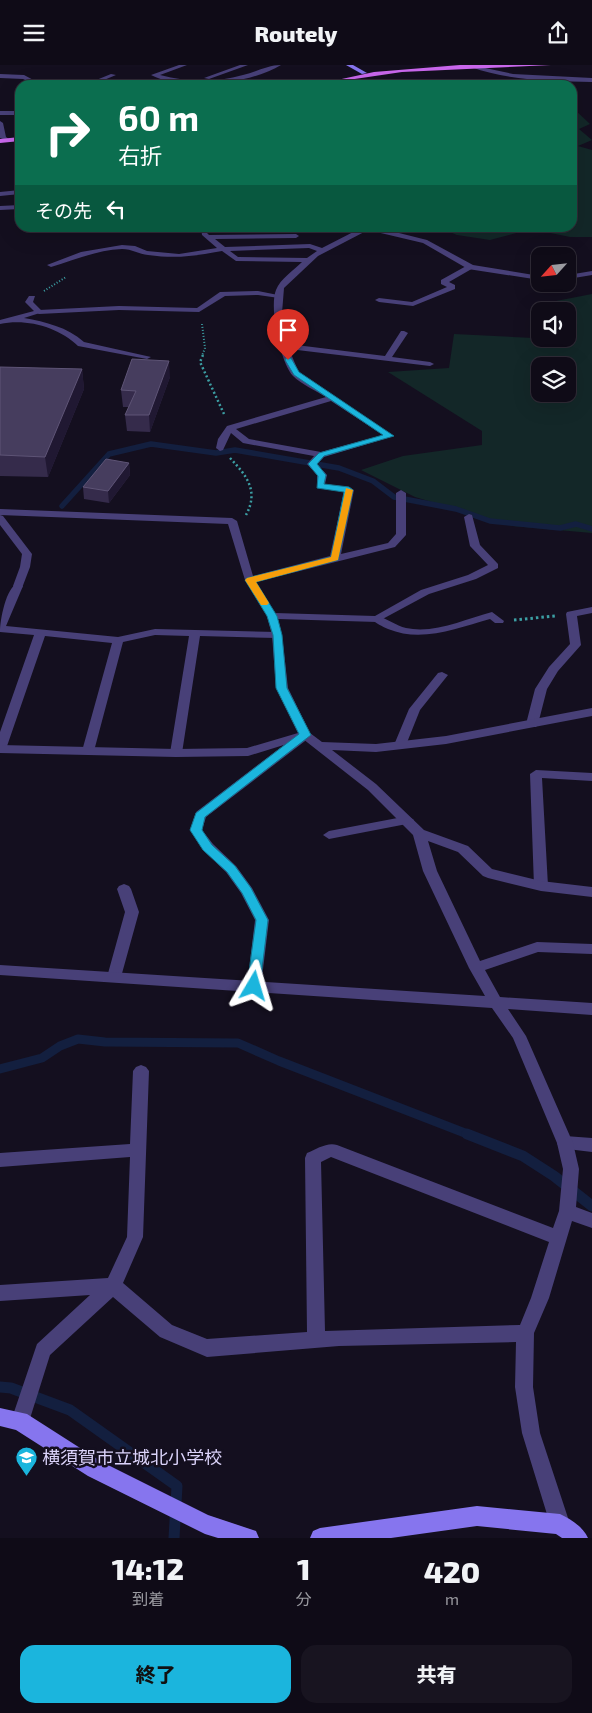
<!DOCTYPE html>
<html lang="ja">
<meta charset="utf-8">
<style>
:root{--surface:#0f0b17;--page:#181420;--text:#f1f3f6;--muted:#9b9ba1;--line:#2f2b36;--accent:#1bb5dd}
body{margin:0;font-family:"Exo 2","Noto Sans JP",sans-serif;background:var(--page);color:var(--text);height:100vh;display:flex;flex-direction:column;font-size:19px;white-space:nowrap}
*{box-sizing:border-box;margin:0}
p{font-size:16px;color:var(--muted)}
.icon{flex:none;width:28px;height:28px;fill:none;stroke:currentColor;stroke-width:2;stroke-linecap:round;stroke-linejoin:round}
.map{position:relative;height:1473px;overflow:hidden}
.details{display:flex;flex-direction:column;background:var(--surface);flex:1}
.details>*{flex:none}
.top-card{position:absolute;left:15px;top:15px;width:562px;height:152px;border-radius:15px;box-shadow:0 5px 20px #0002,0 0 0 1px var(--line);background:#0b6e4f;color:#fff;overflow:hidden}
.needle{width:32px;rotate:243deg}
.tools{position:absolute;left:531px;top:182px;display:grid;gap:10px}
.tools a{display:grid;place-items:center;width:45px;height:45px;border-radius:10px;background:var(--surface);box-shadow:0 5px 20px #0002,0 0 0 1px var(--line);font-size:25px}
.pin{position:absolute;display:grid;place-items:center;width:42px;height:42px;color:#fff;margin:-51px -21px;border-radius:50% 50% 50% 0;rotate:-45deg;box-shadow:0 0 5px #0007}
.pin .icon{rotate:45deg}
.me{position:absolute;width:55px;margin:-28px;rotate:7deg;stroke-linejoin:round;filter:drop-shadow(0 0 4px #0008)}
.turn{display:flex;align-items:center;gap:18px;height:105px;padding:0 20px;font-size:22px}
.turn .icon{width:65px;height:65px;stroke-width:2.5}
.turn b{display:block;font-size:35px;line-height:42px}
.then{display:flex;align-items:center;height:48px;padding:0 20px;background:#0003;gap:10px;font-size:19px}
.eta{display:flex;justify-content:space-evenly;align-items:center;height:85px;text-align:center}
.eta b{font-size:30px;font-weight:800;line-height:35px}
.primary-button{display:flex;gap:10px;margin-top:auto;padding:10px 20px}
.primary-button a{flex:1;height:58px;border-radius:15px;background:var(--accent);color:#111;font-size:20px;font-weight:800;line-height:58px;text-align:center}
.primary-button a+a{background:var(--page);color:var(--text)}
header{display:flex;justify-content:space-between;align-items:center;height:65px;padding:0 20px;background:var(--surface);font-size:22px;font-weight:800}
.map>svg:first-child{display:block}
.green{fill:#132728;fill-rule:evenodd}
.lines{fill:none;stroke-linecap:round;stroke-linejoin:round}
.stream-far2{stroke:#131f3f;stroke-width:5.5}
.stream-far1{stroke:#131f3f;stroke-width:9}
.stream{stroke:#131f3f;stroke-width:11}
.path-far2{stroke:#3c9fa4;stroke-width:2;stroke-dasharray:1 2;stroke-linecap:butt}
.path-far1{stroke:#3c9fa4;stroke-width:2.5;stroke-dasharray:2 2.5;stroke-linecap:butt}
.path{stroke:#3c9fa4;stroke-width:3;stroke-dasharray:2.5 3;stroke-linecap:butt}
.lane{fill:#484078;fill-rule:evenodd}
.street{fill:#484078;fill-rule:evenodd}
.secondary{fill:#8675ee;fill-rule:evenodd}
.primary{fill:#c967ec;fill-rule:evenodd}
.wall{fill:#352b4b}
.shaded-wall{fill:#201832}
.building{fill:#463d5e;stroke:#5e5476}
.route{fill:#1bb5dd;stroke:#127690}
.slow{fill:#f59e0b}
.labels{text-anchor:middle;dominant-baseline:central;stroke-width:5;stroke-linejoin:round;paint-order:stroke}
.near-poi-label{font-size:18px;fill:#dbd3fa;stroke:#140f1f;text-anchor:start}
</style>
<header><svg class="icon" aria-label="menu" viewBox="0 0 24 24"><path d="M4 6h16M4 12h16M4 18h16"/></svg>Routely<svg class="icon" aria-label="share" viewBox="0 0 24 24"><path d="M12 15V3M7 8l5-5 5 5M5 13v7h14v-7"/></svg></header>
<div class="map">
<svg width="592" height="1473" viewBox="0 0 592 1473">
<rect width="100%" height="100%" fill="#140f1f"/>
<path class="green" d="M573 43 590 59 579 64 592 75 578 81 592 85V172H570L531 164 490 175 457 170 440 163 572 162Z
M592 229V468L512 461 415 432 361 405 403 391 482 380V366L388 307 449 303 454 269 572 275 568 263V246H561L556 236ZM540 301H568V329H540Z"/>
<g class="lines">
<path class="stream-far2" d="M62 441 109 389 151 379 216 388 235 385 339 403 373 416 394 432 456 444 490 456 560 463 576 459 592 464"/>
<path class="stream-far1" d="M0 1004 42 993 60 981 78 974 105 977 238 978 279 996 470 1070"/>
<path class="stream" d="M467 1069 523 1091 554 1111 592 1141
M0 1322 11 1323 70 1345 177 1421 174 1473"/>
<path class="path-far2" d="M44 226 66 212
M202 259 205 283 202 291"/>
<path class="path-far1" d="M203 290 200 297 224 349
M230 393C247 411 259 426 246 450"/>
<path class="path" d="M514 555 555 551"/>
<path class="lane" d="M111 9 116 10 92 20H84Z
M0 46H20V50H0Z
M20 125V129L0 131V127Z
M468 200 475 202 449 217 455 220V224L413 241 379 237 375 235 379 233 412 237 447 222 441 219V215Z
M258 226 283 231 279 233 258 230 225 231 199 247 119 245 39 249 35 247 39 245 119 241 197 243 220 227Z
M18 518 23 521 6 561 118 572 155 564 277 567 282 570 277 573 200 571 182 688 176 692 170 688 189 571 155 570 123 577 94 686 88 690 82 686 112 578 45 571 6 684 0 688V667L34 570 0 567C0 555 6 522 18 518Z
M592 542V548L577 551 581 580 558 606 547 624 538 659 536 662H528L526 659 535 624 549 602 570 579 566 549 567 547Z
M492 547 504 556 503 558H495L490 554C457 563 422 578 388 564 382 561 376 559 372 554L377 551C387 553 396 561 406 563 435 569 465 554 492 547Z
M442 607 448 610 420 645 406 680 404 683H396L394 680 409 644 438 608Z
M305 666 309 667 311 670 309 673 206 752 202 765 213 779 236 801 252 823 269 855 261 921 259 925 254 926 249 925 247 921 255 855 241 828 226 807 203 785 190 765 196 747 301 667Z
M536 705 592 708V716L542 713 548 821 546 824H536L534 821 530 709Z
M408 751 414 755 412 758 329 774 323 770 329 766Z
M124 819 129 821 131 824 139 847 121 912 119 916 114 917 109 916 107 912 125 847 117 824 119 821Z
M565 1071 592 1073V1087L559 1083 557 1078 559 1073Z"/>
<path class="street" d="M179 0H187L160 10C188 17 215 18 243 10 256 7 268 0 281 0 250 19 184 27 151 10Z
M240 0H248L209 14 204 13Z
M471 0 513 9 592 13V17C552 16 509 16 471 2Z
M0 9 24 10 41 19 36 20 23 14 0 13Z
M0 56 3 58 6 72 9 74V76L0 73Z
M20 140V144L0 145V141Z
M201 162H207V168L209 170 296 169 299 171 296 173 215 174 225 182 310 179 322 183 363 162H375L427 175 473 200 540 211V215L468 204 423 178 368 165 318 191 284 223 282 248 288 279 385 291 401 266H404L408 268 392 292 430 297 434 299 430 301 289 284 299 308 394 371 324 392 317 399 327 410 325 419 349 422 354 425 341 489 388 478 396 469V428L401 425 406 428V470L395 482 256 517 275 548 375 551 421 525 468 510 488 500 470 481 464 452 469 449 472 450 480 480 498 499V503L476 514 429 529 377 557 278 554 282 570 288 623 310 668 322 677 376 679 446 671 592 643V651L446 679 376 687 332 685 376 719 424 765 468 781 492 804 541 816 592 822V832L541 826 488 813 483 811 458 787 428 776 437 806 480 896 537 877 592 879V889L538 887 485 905 500 932 592 938V950L508 944 526 971 573 1078 579 1104 576 1142 592 1148V1163L572 1156 549 1233 534 1268 533 1322 540 1368 570 1459 567 1466 560 1469 553 1466 550 1459 522 1368 515 1322 516 1277 339 1281 207 1292 160 1272 113 1232 50 1290 27 1363 20 1365 13 1363 11 1356 37 1279 90 1230 0 1236V1220L108 1213 127 1172 130 1092 0 1102V1088L130 1079 133 1006 136 1002 141 1000 146 1002 149 1006 143 1172 123 1218 172 1260 207 1274 307 1267 305 1093 307 1088C317 1084 327 1077 337 1080L553 1163 559 1146 563 1104 557 1078 513 973 492 943 0 910V900L485 931 469 903 423 806 413 770 368 725 303 674 248 691 176 692 0 688V680L176 684 247 683 298 668 276 623 272 570 267 551 245 515 228 459 0 450V444L232 453 237 456 253 511 330 491 344 427 317 423V410L307 399 314 391 243 378 231 368 223 385 220 386 216 383 218 374 227 361 326 332C316 326 301 319 293 311 280 297 269 242 276 225 280 214 294 205 302 197L236 196 222 186C194 191 177 194 148 190 139 189 132 184 122 184 97 185 75 195 51 202L47 200 81 187 122 180 135 181 147 186 179 189 217 183 202 170ZM309 183 317 186 307 193 238 192 230 186ZM331 336 383 370 321 387 249 374 236 364ZM331 1092 549 1177 531 1233 520 1260 325 1266 321 1097Z
M592 206V210L568 214V210Z
M29 231H35L33 237 43 247 24 253C46 257 67 262 84 277L151 292 147 294 78 281C59 262 26 253 0 259V255L34 246 25 237Z
M0 450 3 451 32 489 30 502 22 523H14L13 521 20 502 22 489 0 460Z"/>
<path class="secondary" d="M346 0H353L367 8 362 9Z
M0 1343 27 1349 102 1397 208 1450 256 1466 259 1473H218L205 1469 88 1411 16 1365 0 1361Z
M477 1441 560 1449C571 1454 583 1462 588 1473H562L556 1469 477 1461 391 1473H310L313 1466 320 1463Z"/>
<path class="primary" d="M460 0H551L402 7 314 20 374 7Z
M20 72V76L0 78V74Z"/>
</g>
<path class="wall" d="M0 302 82 304 84 324 48 412 0 411Z
M170 312 150 367 127 366 125 350 129 342H123L121 325Z
M129 398 130 410 109 438 84 434 83 422Z"/>
<path class="shaded-wall" d="M169 296 170 312 150 367 149 350Z
M82 304 84 324 48 412 45 392Z
M129 398 130 410 109 438 108 426Z"/>
<path class="building" d="M132 294 169 296 149 350H125L136 326 121 325Z
M0 302 82 304 45 392 0 390Z
M106 394 129 398 108 426 83 422Z"/>
<path class="route" d="M286 293H291L299 307 394 371 324 391 317 399 326 410 324 419 349 422 353 425 338 495 256 517 277 551 282 570 287 623 311 670 205 752 202 765 212 780 235 801 251 823 268 855 260 921 258 925H249L247 921 256 855 242 828 227 807 203 785 190 765 196 748 299 669 276 623 273 570 267 551 245 515 247 513 331 492 344 427 317 423 318 411 308 399 319 388 383 370 294 310 285 295Z"/>
<path class="slow" d="M346 423 353 425 338 495 256 517 269 538 267 540H261L245 515 247 513 331 492Z"/>
<defs>
<symbol id="school-pin" viewBox="-11 -11 22 30"><path d="M0 17L-7.5 6A9.5 9.5 0 1 1 7.5 6Z" fill="#1bb5dd" stroke="#140f1f"/><path d="M0-5L7-2L0 1L-7-2ZM-4 1L0 2.5L4 1V4Q0 6-4 4Z" fill="#fff"/></symbol>
</defs>
<g fill-rule="evenodd">
<use href="#school-pin" x="14" y="1380" width="25" height="34"/>
</g>
<g class="labels">
<g class="near-poi-label">
<text x="42" y="1392">横須賀市立城北小学校</text>
</g>
</g>
</svg>
<div class="tools">
<a><svg class="needle" viewBox="-14 -14 28 28"><path d="M0-13l5 13h-10z" fill="#e53935"/><path d="M0 13l5-13h-10z" fill="#9b9ba1"/></svg></a>
<a><svg class="icon" aria-label="sound" viewBox="0 0 24 24"><path d="M4 9h4l5-4v14l-5-4H4zM17 9q2 3 0 6"/></svg></a>
<a><svg class="icon" aria-label="layers" viewBox="0 0 24 24"><path d="M12 4l9 5-9 5-9-5zM3 14l9 5 9-5"/></svg></a>
</div>
<div class="pin" style="left:288px;top:295px;background:#d93025"><svg class="icon" aria-label="arrive" viewBox="0 0 24 24"><path d="M6 21V4h12l-3 4 3 4H6"/></svg></div>
<svg class="me" style="left:254px;top:921px" viewBox="-20 -20 40 40"><path d="M0-17L14 15 0 8-14 15z" fill="#1bb5dd" stroke="#fff" stroke-width="4"/></svg>
<div class="top-card">
<div class="turn"><svg class="icon" aria-label="right" viewBox="0 0 24 24"><path d="M7 20v-9h11M14 6l5 5-5 5"/></svg><div><b>60 m</b>右折</div></div>
<div class="then">その先<svg class="icon" aria-label="left" viewBox="0 0 24 24"><path d="M17 20v-9H6M10 6l-5 5 5 5"/></svg></div>
</div>
</div>
<section class="details">
<div class="eta">
<div><b>14:12</b><p>到着</p></div>
<div><b>1</b><p>分</p></div>
<div><b>420</b><p>m</p></div>
</div>
<div class="primary-button"><a>終了</a><a>共有</a></div>
</section>
